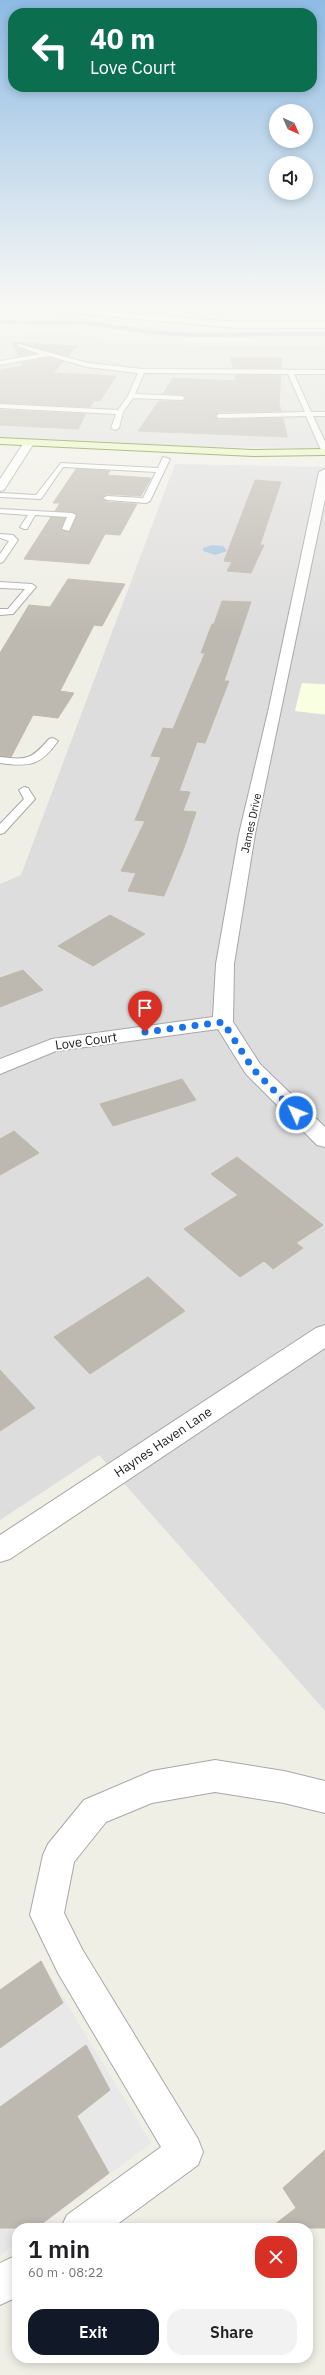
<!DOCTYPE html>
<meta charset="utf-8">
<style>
:root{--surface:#fff;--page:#f2f2f2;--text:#202124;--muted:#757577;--accent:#111827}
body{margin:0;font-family:"IBM Plex Sans",sans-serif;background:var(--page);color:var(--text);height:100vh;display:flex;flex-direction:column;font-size:15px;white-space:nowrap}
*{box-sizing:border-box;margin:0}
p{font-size:13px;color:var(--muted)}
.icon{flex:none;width:22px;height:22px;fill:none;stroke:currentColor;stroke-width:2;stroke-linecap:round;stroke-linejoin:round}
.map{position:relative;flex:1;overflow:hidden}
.details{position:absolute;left:12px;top:2223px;width:301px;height:140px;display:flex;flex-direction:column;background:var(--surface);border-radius:16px;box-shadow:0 2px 10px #0003}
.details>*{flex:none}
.top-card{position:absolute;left:8px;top:8px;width:309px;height:84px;border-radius:16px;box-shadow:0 2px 10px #0003;background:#0b6e4f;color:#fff;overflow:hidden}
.needle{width:26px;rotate:135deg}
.tools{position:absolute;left:269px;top:104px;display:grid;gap:8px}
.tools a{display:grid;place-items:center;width:44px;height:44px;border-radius:50%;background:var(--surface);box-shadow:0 2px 10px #0003;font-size:20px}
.pin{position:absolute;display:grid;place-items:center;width:34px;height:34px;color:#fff;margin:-41px -17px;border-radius:50% 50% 50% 0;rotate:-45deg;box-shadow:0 0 4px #0007}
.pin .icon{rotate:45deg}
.me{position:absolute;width:44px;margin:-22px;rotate:314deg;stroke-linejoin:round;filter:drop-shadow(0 0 3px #0008)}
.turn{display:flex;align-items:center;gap:14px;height:84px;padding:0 16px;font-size:18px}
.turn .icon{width:52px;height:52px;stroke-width:2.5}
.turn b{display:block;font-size:28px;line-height:34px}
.round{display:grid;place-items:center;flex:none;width:42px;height:42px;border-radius:16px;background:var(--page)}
.headline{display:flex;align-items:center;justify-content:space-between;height:68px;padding:0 16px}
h1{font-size:24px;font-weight:600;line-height:30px}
.button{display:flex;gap:8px;margin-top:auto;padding:8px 16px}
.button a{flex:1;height:46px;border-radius:16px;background:var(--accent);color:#fff;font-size:16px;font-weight:600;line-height:46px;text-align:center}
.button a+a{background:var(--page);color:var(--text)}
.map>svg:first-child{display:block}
.residential{fill:#dedddd}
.education{fill:#f9ffe1}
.parking{fill:#e8e8e8}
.water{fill:#a7c6de}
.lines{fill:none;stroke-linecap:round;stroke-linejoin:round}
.stream{stroke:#a7c6de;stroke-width:4}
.building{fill:#bdb8b0;stroke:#c2b9a9}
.service-casing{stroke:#a7a7a7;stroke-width:2}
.minor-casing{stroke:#a7a7a7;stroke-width:2}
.tertiary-casing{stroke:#a7a7a7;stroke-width:2}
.secondary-casing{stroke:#547905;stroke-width:2}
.service{fill:#fff;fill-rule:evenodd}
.minor{fill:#fff;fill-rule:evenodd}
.tertiary{fill:#fff;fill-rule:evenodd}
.secondary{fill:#e9f9bc;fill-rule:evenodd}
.route{stroke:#1a73e8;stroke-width:7;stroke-dasharray:0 12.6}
.labels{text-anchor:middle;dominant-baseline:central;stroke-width:4;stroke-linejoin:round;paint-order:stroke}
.far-street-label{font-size:11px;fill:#202020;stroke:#fff}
.street-label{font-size:13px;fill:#202020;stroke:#fff}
</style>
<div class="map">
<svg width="325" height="2375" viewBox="0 0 325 2375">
<rect width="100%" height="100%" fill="#f0efe6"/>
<path class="residential" d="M74 333 107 340 209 346H325V448L174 447 0 438V335Z
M175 464 325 467V684L302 683 295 711 325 715V1711L99 1455 0 1520V884L21 875Z"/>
<path class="education" d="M302 683 325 685V714L295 711Z"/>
<path class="parking" d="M41 1961 151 2143 38 2228H17V2243L0 2256V1990Z"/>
<path class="water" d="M212 545 223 546 227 551 215 555 203 551V548Z"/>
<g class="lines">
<path class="stream" d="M0 322 89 323 157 333 196 335 325 334"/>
</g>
<path class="building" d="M12 342 18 343 17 347 34 353 19 356Z
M19 343 77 346 68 356Z
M49 358 63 362 53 373 116 376 100 401H94L90 407 0 403V370L23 366 22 363Z
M231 358H282L281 368H233Z
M235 375H281L279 403 281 411 219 412 215 417 219 420 283 418 287 437 138 431 159 401 182 402 186 398 182 394H163L173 378 236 381Z
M0 410 86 414 78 429 0 425Z
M76 469 110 471 107 475 151 478 141 496 107 494 102 497 107 502 137 504 120 535 105 534 89 564 24 559 51 517 65 518 61 530 70 532 77 514 72 512 55 511 60 503H53Z
M255 480 281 482 260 545H264L251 573 227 571 232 562 224 561Z
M68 579 125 584 102 626 94 625 60 691 74 693 58 718 33 715 11 757 0 756V653L29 605 50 607Z
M222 601 251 602 224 681H229L205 743 197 742 179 791 190 792 183 811 196 812 184 848 164 896 128 891 136 873 121 871 145 821 135 820 161 757 151 756 163 728 173 729 205 653H201L212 624H214Z
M110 915 145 934 93 966 58 946Z
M23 970 43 990 0 1007V978Z
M182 1079 196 1100 113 1126 100 1104Z
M14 1131 39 1153 0 1175V1139Z
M237 1157 323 1225 296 1243 303 1248 273 1269 264 1261 240 1277 184 1229 238 1195 211 1174Z
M148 1277 185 1311 90 1374 54 1337Z
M0 1370 35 1408 0 1431Z
M41 1961 63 2003 0 2048V1990Z
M86 2045 110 2090 77 2116 109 2173 36 2228H0V2107Z
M325 2150V2228H270L296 2208 283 2188Z"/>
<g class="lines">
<defs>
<path id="service" d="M18 344 88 363 142 369 325 370V374H294L311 412H325V416H313L325 442V452L321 450 306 416 219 418 216 416 219 414 305 412 288 374 144 373 135 394 182 396 185 398 182 400 133 398 123 412 119 428 115 430 111 428 116 414 0 408V404L118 410 128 396 138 373 87 367 49 356 0 365V361L40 354 18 346Z
M163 457 170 459 150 501 146 503 107 500 103 498 107 496 143 498 156 472 63 467 41 499 0 497V493L36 495 61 463 158 468Z
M0 509 72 513 76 515 69 531 62 529 67 517 35 515 27 529H24L20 527 28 515 0 513Z
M0 534 13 535 18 540 3 562 0 563V554L9 541 0 538Z
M0 582 32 584 36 587 13 614 0 615V609H8L25 589 0 588Z
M53 738 58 741C40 766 30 767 0 763V757C27 760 31 760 49 739Z
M24 787 28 788 35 799 4 833 0 834V824L24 799 19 790Z"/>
<path id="minor" d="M0 302 236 322H325V328H236L0 306Z
M307 302H325V308L308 304Z
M325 469V499L255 834 234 964 233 1022 260 1064 325 1127V1147L317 1145 246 1074 218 1029 56 1051 0 1074V1059L52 1039 213 1017 216 964 239 834 268 712 319 472Z
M325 1325V1348L10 1559 0 1562V1535L316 1328Z
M215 1760 284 1771 325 1781V1813L284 1803 215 1792 152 1803 106 1822 74 1862 64 1913 82 1949 198 2139 203 2152 198 2165 112 2228H61L67 2215 161 2147 58 1973 30 1915 43 1855 48 1844 84 1800 152 1771Z
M17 2255V2297L0 2305V2263Z"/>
<path id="tertiary" d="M29 440 34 443 4 490 0 491V479L25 441Z"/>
<path id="secondary" d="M0 438 253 450 325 449V455L253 456 0 444Z"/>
</defs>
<use href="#service" class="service-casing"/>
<use href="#minor" class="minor-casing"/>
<use href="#tertiary" class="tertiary-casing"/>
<use href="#secondary" class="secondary-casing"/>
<use href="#service" class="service"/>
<use href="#minor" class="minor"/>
<use href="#tertiary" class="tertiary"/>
<use href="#secondary" class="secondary"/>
</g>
<linearGradient id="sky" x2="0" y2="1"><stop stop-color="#8ebbe4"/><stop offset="0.48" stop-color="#f8f8f4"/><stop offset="1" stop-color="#f8f8f4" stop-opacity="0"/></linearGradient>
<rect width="325" height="634" fill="url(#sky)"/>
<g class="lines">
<path class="route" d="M145 1032 223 1022 253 1069 296 1113"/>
</g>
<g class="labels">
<g class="far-street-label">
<text transform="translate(251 823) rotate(-78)">James Drive</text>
</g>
<g class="street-label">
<text transform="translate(86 1041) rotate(-8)">Love Court</text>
<text transform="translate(163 1442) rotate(-34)">Haynes Haven Lane</text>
</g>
</g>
</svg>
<div class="tools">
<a><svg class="needle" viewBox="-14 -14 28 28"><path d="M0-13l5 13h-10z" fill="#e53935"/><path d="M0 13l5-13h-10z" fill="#757577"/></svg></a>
<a><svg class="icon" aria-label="sound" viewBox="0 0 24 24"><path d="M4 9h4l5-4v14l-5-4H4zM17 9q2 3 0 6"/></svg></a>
</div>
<div class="pin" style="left:145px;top:1032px;background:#d93025"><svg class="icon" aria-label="arrive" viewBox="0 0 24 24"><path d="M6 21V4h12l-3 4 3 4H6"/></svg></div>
<svg class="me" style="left:296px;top:1113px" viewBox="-20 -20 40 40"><circle r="17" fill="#1a73e8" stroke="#fff" stroke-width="3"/><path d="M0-11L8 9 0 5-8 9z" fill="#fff"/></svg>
<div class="top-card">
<div class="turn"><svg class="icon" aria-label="left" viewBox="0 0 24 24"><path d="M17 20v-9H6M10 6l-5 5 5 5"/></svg><div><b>40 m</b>Love Court</div></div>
</div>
<section class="details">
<div class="headline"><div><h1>1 min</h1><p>60 m · 08:22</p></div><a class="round" style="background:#d93025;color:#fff"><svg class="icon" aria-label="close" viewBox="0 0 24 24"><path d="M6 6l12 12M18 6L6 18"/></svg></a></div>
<div class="button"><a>Exit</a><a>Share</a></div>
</section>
</div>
